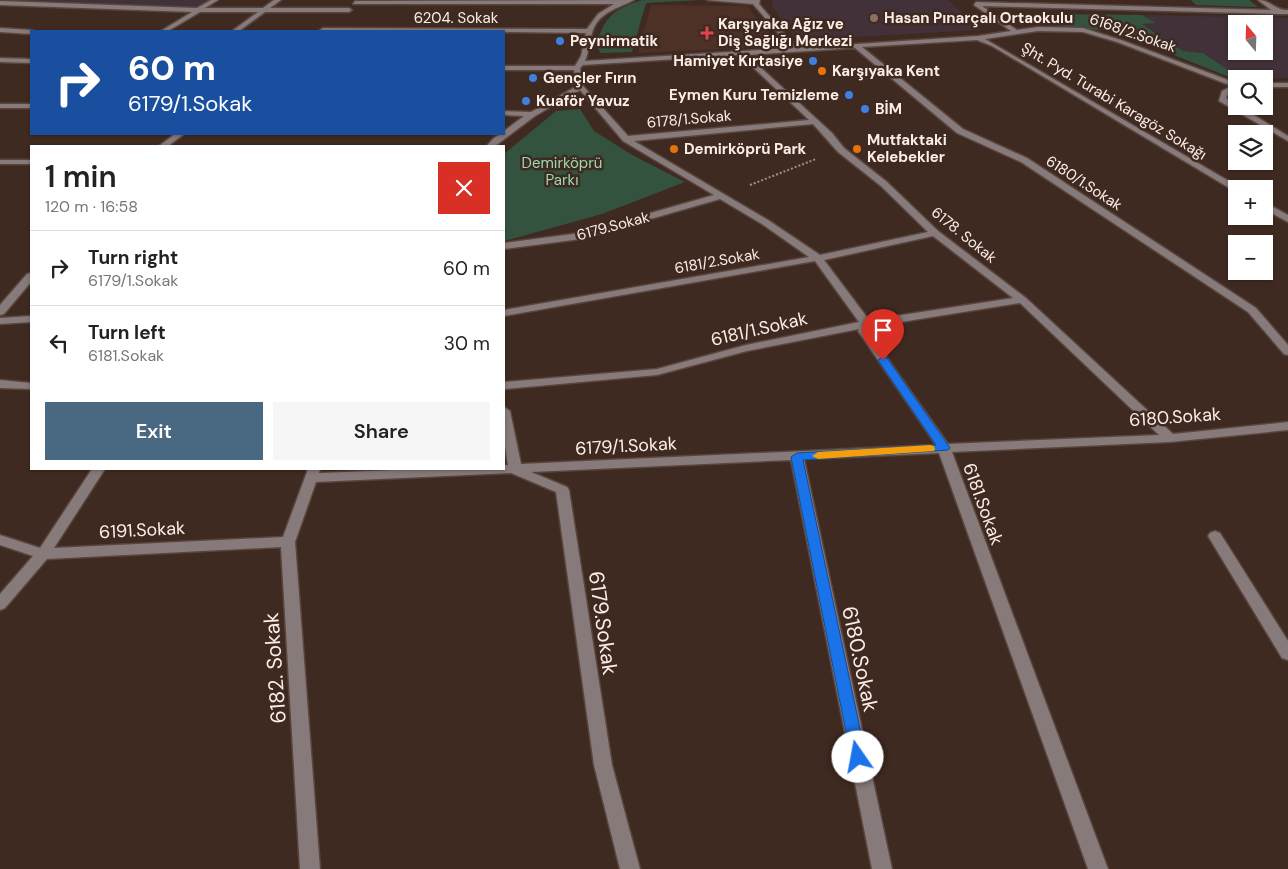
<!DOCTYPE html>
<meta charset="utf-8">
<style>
:root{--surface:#fff;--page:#f6f6f6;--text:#222;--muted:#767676;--line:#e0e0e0;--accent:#496982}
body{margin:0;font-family:"DM Sans",sans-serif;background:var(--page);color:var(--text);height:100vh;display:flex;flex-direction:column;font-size:19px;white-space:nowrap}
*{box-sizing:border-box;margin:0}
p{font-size:16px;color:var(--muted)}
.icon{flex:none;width:28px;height:28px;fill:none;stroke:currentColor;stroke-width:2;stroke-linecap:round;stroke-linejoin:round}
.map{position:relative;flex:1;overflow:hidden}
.side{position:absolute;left:30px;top:145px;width:475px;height:325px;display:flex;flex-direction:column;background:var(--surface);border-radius:0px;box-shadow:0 1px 4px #0004}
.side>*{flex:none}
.top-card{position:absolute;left:30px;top:30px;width:475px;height:105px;border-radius:0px;box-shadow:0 1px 4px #0004;background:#1a4fa0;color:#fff;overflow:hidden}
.needle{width:32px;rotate:341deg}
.fabs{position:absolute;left:1228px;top:15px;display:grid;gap:10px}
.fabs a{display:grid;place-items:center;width:45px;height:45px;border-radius:0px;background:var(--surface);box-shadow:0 1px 4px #0004;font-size:25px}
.pin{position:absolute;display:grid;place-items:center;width:42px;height:42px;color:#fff;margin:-51px -21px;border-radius:50% 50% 50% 0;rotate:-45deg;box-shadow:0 0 5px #0007}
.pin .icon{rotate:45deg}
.me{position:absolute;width:55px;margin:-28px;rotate:348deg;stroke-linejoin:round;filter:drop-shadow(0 0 4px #0008)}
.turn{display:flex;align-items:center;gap:18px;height:105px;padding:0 15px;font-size:22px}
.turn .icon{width:65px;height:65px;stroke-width:2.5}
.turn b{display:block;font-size:35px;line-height:42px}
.round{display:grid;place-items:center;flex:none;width:52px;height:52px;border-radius:0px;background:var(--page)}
.head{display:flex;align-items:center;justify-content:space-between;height:85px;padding:0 15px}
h1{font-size:30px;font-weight:600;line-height:38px}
.button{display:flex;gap:10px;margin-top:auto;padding:10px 15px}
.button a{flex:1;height:58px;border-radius:0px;background:var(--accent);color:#fff;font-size:20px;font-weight:600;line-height:58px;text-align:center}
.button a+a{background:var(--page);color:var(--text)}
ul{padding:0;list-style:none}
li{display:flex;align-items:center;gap:15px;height:75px;padding:0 15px;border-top:1px solid var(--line)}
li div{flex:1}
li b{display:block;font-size:19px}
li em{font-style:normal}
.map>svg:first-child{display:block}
.built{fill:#4d3126}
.education{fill:#43313a;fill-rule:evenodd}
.green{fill:#33533f}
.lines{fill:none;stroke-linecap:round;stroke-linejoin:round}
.minor-casing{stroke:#59453d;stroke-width:3}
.path{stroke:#a08e87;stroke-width:2;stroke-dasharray:2 2;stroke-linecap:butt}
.minor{fill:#877a7a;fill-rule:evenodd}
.route{fill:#1a73e8;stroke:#114b97}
.slow{fill:#f59e0b}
.education-dot{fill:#8d6e63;stroke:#3f2a21;stroke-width:2}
.health-dot{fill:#e0444e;stroke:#3f2a21;stroke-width:2}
.shop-dot{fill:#3f7fe0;stroke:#3f2a21;stroke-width:2}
.food-dot{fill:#e8710a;stroke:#3f2a21;stroke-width:2}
.labels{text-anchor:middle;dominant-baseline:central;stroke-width:5;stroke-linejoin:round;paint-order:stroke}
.far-street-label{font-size:15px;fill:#fcede7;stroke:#3f2a21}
.far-poi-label{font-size:15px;font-weight:bold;fill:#fcede7;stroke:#3f2a21;text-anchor:start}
.far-park-label{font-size:15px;fill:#99dcb1;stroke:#3f2a21}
.street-label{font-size:18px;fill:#fcede7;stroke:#3f2a21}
.near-street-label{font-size:21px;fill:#fcede7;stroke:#3f2a21}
</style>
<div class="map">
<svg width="1288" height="869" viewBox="0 0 1288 869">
<rect width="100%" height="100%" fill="#3f2a21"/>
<path class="built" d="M651 5 747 6 777 43 768 47 638 53Z"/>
<path class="education" d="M0 0H212L197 9 0 2Z
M773 0H948L981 30 796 40 772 6Z
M1142 15 1288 18V78H1240L1203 53 1183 51 1141 23H1155ZM1236 24H1264V51H1236Z"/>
<path class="green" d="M642 0H701L646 3 632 52 601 53 596 46C604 17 614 9 642 0Z
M1191 0H1249L1258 7 1196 5Z
M1040 14 1142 15 1156 23 1142 24 1183 51 1203 53 1240 78H1232L1110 30 1063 29Z
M580 109 594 131 632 155 685 182 602 214 504 241V154L556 111Z"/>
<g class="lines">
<defs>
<path id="minor" d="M211 0H218L205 8H263L274 0H281L270 8H349L352 10 349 12H265L239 31H232L258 12H200L168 31H161L192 12 0 5V1L197 8Z
M634 0C617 9 598 12 592 33 589 43 589 52 585 61L791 48 753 4 707 0H760L759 4 797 48 978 36 1011 31 974 5 976 2 1271 10 1258 0C1271 0 1274 10 1288 10V14H1278L982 6 1017 30 1038 27 1083 28 1121 40 1236 83V89L1228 94 1226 98 1288 136V141L1219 101 1222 91 1232 86 1117 42 1083 32 1038 31 985 39 1239 187 1240 189H1236V192L992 46 977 40 862 47 963 129 1027 158 1256 308 1288 345V355L1284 354 1248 312 1021 162 957 133 855 48 747 55 832 133 844 148 887 182 938 231 1026 298 1173 434 1288 422V430L1170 442 952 452 1108 869H1088L939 453 804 459 892 869H872L791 460 531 472 567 487 569 490 612 765 640 869H620L594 765 556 492 511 473 316 482 295 542 320 869H300L281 547 47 559 5 608 0 610V594L33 556 0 545V535L40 548 92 469H105L54 548 283 537 308 469H320L319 473 420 469H504V465H508L504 441V407L510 411 521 464 936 445 858 331 859 329 747 351 657 375 504 389V382L657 369 746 345 859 322 815 261 504 316V310L809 257 762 224 720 199 581 239 504 249V243L580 233 714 195 623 141 580 90 535 116 495 146H487C491 141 496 134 504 134V131L524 116 504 115V111L531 112 577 86 574 70H504V66H575L581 56 586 33 320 30 323 28 587 29 598 14 614 4H353L355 1ZM740 55 809 120 628 136 584 87 580 68 583 65ZM813 124 838 152 881 186 928 232 820 255 768 220 634 141ZM933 236 1013 298 869 320 824 260ZM1020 303 1159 435 948 444 868 331 870 327Z
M0 28 31 30 34 31H31V34L0 32Z
M0 58 31 59V63L0 62Z
M1264 83H1288V87H1264Z
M0 104H31V108H0Z
M175 134H184L168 146H159Z
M0 160H31V164H0Z
M1264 202 1288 215V222L1264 209Z
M31 273V282L4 314 0 315V305L27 274Z
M31 316V322L0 324V318Z
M0 380 31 383V389L0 388Z
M1215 531 1220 533 1288 641V660L1282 658 1208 536 1210 533Z"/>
</defs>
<use href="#minor" class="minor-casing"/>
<path class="path" d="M750 185 816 159"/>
<use href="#minor" class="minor"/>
</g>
<path class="route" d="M883 357 887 358 948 445 950 448 948 450 803 460 866 757 864 761 858 763 853 761 851 757 791 457 797 453 936 445 878 360Z"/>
<path class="slow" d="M930 445 934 446 935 449 934 451 818 459 812 456 818 452Z"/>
<circle class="education-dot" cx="874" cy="18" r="5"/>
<path class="health-dot" d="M704.5 25.5h5v5h5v5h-5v5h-5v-5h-5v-5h5z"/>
<g class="shop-dot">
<circle cx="560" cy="41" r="5"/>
<circle cx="813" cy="61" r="5"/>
<circle cx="533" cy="78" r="5"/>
<circle cx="849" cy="95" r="5"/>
<circle cx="526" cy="101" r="5"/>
<circle cx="865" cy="109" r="5"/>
</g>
<g class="food-dot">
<circle cx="822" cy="71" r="5"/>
<circle cx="674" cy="149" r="5"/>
<circle cx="857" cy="149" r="5"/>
</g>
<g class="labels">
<g class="far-street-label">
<text x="456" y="18">6204. Sokak</text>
<text transform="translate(1133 33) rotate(19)">6168/2.Sokak</text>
<text transform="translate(1114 101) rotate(31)">Şht. Pyd. Turabi Karagöz Sokağı</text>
<text transform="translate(689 119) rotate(-5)">6178/1.Sokak</text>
<text transform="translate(1084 183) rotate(33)">6180/1.Sokak</text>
<text transform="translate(613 226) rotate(-15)">6179.Sokak</text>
<text transform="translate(964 235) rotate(39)">6178. Sokak</text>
<text transform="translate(717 261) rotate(-10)">6181/2.Sokak</text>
</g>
<g class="far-poi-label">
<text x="884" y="18">Hasan Pınarçalı Ortaokulu</text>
<text x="718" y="24">Karşıyaka Ağız ve<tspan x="718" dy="17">Diş Sağlığı Merkezi</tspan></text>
<text x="570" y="41">Peynirmatik</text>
<text x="803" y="61" text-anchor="end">Hamiyet Kırtasiye</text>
<text x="832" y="71">Karşıyaka Kent</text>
<text x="543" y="78">Gençler Fırın</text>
<text x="839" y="95" text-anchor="end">Eymen Kuru Temizleme</text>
<text x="536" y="101">Kuaför Yavuz</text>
<text x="875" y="109">BİM</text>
<text x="867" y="140">Mutfaktaki<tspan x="867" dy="17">Kelebekler</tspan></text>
<text x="684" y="149">Demirköprü Park</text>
</g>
<g class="far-park-label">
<text x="562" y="163">Demirköprü<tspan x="562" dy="17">Parkı</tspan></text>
</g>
<g class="street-label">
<text transform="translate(759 329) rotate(-13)">6181/1.Sokak</text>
<text transform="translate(1175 417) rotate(-4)">6180.Sokak</text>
<text transform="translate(626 446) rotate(-3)">6179/1.Sokak</text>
<text transform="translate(983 504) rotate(70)">6181.Sokak</text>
<text transform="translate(142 530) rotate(-3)">6191.Sokak</text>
</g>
<g class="near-street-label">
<text transform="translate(603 623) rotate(82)">6179.Sokak</text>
<text transform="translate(860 659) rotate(78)">6180.Sokak</text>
<text transform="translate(275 668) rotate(-94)">6182. Sokak</text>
</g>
</g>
</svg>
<div class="fabs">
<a><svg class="needle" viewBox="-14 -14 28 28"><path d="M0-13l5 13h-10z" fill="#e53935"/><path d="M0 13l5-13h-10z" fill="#767676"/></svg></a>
<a><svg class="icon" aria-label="search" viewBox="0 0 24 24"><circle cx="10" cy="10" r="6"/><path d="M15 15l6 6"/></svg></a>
<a><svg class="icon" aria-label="layers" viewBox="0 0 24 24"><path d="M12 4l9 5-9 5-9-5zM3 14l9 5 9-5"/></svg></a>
<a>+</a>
<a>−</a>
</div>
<div class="pin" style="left:883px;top:360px;background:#d93025"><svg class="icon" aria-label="arrive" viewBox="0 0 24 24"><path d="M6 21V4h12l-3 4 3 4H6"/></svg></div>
<svg class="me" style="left:858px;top:757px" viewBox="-20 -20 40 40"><circle r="19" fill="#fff"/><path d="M0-13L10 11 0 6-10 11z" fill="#1a73e8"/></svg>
<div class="top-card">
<div class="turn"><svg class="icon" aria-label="right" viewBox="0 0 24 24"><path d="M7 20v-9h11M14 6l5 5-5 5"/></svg><div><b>60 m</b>6179/1.Sokak</div></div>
</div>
<section class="side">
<div class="head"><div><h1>1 min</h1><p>120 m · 16:58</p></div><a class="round" style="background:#d93025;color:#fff"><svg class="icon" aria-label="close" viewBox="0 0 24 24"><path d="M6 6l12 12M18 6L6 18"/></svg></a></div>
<ul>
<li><svg class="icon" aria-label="right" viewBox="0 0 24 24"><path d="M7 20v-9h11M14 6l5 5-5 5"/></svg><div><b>Turn right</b><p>6179/1.Sokak</p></div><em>60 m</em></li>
<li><svg class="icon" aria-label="left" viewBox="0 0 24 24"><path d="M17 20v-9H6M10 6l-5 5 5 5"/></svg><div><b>Turn left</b><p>6181.Sokak</p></div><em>30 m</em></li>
</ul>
<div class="button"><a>Exit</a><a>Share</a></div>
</section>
</div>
